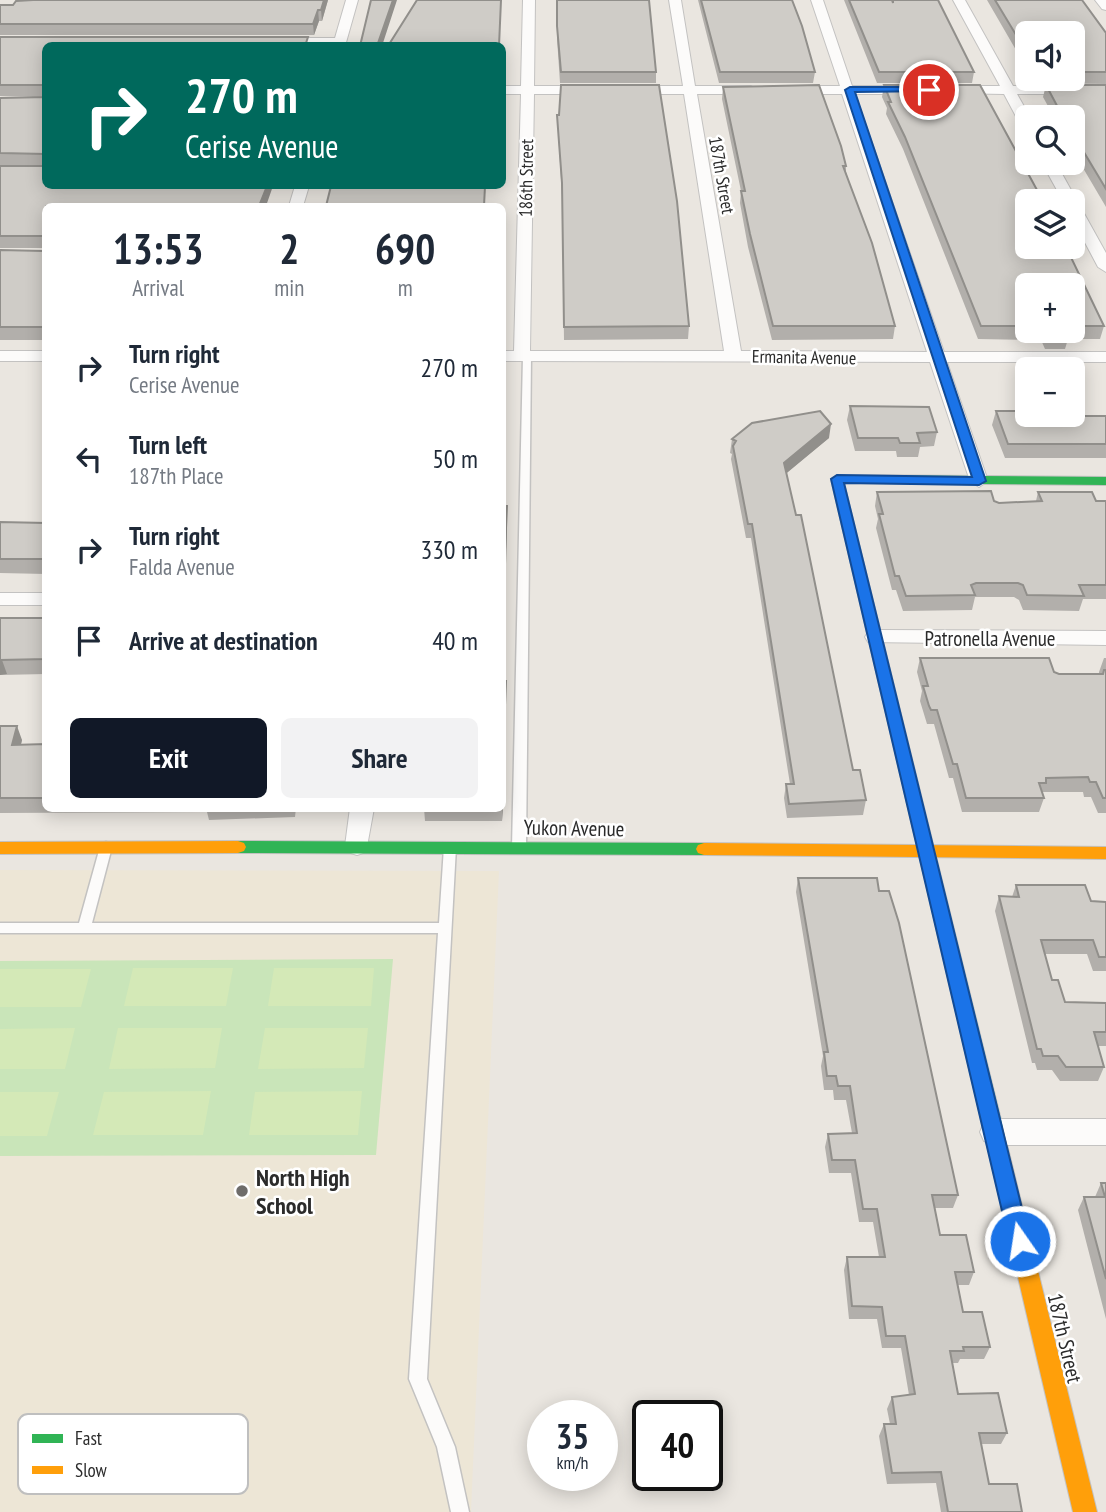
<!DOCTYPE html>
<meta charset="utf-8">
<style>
:root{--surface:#fff;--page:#f2f2f3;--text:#1f2937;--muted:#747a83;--accent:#111827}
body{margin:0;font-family:"PT Sans Narrow",sans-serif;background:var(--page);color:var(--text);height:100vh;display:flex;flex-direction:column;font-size:26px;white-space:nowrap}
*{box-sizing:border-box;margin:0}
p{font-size:23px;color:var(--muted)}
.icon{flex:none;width:38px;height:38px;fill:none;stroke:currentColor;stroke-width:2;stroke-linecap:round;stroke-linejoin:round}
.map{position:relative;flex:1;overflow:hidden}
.panel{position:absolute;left:42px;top:203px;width:464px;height:609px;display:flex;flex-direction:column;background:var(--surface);border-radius:10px;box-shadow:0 4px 18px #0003}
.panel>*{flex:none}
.top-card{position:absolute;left:42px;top:42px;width:464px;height:147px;border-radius:10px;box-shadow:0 4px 18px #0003;background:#00695c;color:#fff;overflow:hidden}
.tools{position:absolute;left:1015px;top:21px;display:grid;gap:14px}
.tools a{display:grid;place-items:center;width:70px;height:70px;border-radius:10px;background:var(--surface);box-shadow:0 4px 18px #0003;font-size:35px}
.speed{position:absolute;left:527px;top:1400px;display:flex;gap:14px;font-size:35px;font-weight:700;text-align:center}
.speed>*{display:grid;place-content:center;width:91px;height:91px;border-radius:50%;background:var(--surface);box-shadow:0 4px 18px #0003;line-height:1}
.speed small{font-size:18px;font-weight:400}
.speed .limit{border:4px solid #111;border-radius:10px;background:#fff;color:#111}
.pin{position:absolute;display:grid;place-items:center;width:60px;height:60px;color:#fff;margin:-30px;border:4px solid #fff;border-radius:50%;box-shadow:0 2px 7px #0007}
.me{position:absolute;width:77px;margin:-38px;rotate:347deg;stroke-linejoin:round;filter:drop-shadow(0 0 5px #0008)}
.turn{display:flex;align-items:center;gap:24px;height:147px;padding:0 28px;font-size:32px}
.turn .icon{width:91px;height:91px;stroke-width:2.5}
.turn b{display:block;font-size:49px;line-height:60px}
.eta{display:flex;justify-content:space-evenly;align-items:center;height:119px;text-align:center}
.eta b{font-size:42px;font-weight:600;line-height:49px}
.button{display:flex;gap:14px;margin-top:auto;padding:14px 28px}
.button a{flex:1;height:80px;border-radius:10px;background:var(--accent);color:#fff;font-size:28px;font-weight:600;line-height:80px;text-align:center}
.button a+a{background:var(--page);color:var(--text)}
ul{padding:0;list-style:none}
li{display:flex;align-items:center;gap:21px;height:91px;padding:0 28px}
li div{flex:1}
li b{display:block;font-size:26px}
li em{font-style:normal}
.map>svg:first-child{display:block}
.education{fill:#ede6d6}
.green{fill:#c9e5b9}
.pitch{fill:#d4e9b7}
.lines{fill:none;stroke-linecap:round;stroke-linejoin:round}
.lane-casing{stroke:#c3c2c1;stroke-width:3}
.street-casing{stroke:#c3c2c1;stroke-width:2}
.fast-casing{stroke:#c3c2c1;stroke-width:2}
.slow-casing{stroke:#c3c2c1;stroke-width:2}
.lane{fill:#fcfbfa;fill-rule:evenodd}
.street{fill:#fcfbfa;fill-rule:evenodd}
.fast{fill:#30b455;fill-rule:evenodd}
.slow{fill:#ff9f0a;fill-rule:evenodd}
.wall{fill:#b2afab;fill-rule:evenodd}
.shaded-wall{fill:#918f8b}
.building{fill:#cfccc7;stroke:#918f8b;stroke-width:2}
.route{fill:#1a73e8;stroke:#114b97;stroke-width:2}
.poi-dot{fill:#6e6c6a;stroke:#fff;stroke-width:2.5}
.labels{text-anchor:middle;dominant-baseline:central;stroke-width:5;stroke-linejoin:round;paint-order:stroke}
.far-street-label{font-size:18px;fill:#2b2b2b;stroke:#fff}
.street-label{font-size:21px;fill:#2b2b2b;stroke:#fff}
.near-poi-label{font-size:24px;font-weight:bold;fill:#2b2b2b;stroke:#fff;text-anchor:start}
.key{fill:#fff;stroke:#bfbfbf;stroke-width:2}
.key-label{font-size:19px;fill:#2b2b2b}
</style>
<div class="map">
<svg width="1106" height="1512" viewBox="0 0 1106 1512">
<rect width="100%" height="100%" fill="#eae6e0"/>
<path class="education" d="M0 870 499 871 471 1512H0Z"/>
<path class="green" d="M393 959 376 1155 0 1156V961Z"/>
<path class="pitch" d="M133 968H233L226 1006H124Z
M274 968H374L371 1006H268Z
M0 969H91L81 1007H0Z
M75 1028 65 1069H0V1029Z
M118 1028H222L215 1068 109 1069Z
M265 1028H368L364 1068 258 1069Z
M211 1091 203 1135H93L104 1092Z
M362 1091 358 1135H249L255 1092Z
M0 1092H59L47 1136H0Z"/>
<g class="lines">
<defs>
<path id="lane" d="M527 353 531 356 526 848 524 851H514L512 848 523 356Z
M106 842 111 844 112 847 92 923H439L444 847 445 844H455L456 847 427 1379 455 1447 469 1512H451L437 1447 409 1379 438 933H0V923H79L100 847 101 844Z"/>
<path id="street" d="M346 0H358L345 46H280L274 42 280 38H335Z
M523 0H535L534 86H590L596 90 590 94H534L530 351H724L684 94H628L622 90 628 86H683L669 0H681L695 86H751L757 90 751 94H697L741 351 927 352 842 94H792L786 90 792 86H840L811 0H823L852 86H912L918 90 912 94H855L944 352H1106V362H947L988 481 979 487 970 481 930 362 502 361V351H514L521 94H502V86H521Z
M953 0H965L1013 86H1106V94H1017L1030 117H1027V128L1020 124 1004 94 949 93V87L953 86H1000Z
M1095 0H1106V10L1102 9Z
M1042 163H1056L1106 253V272L1098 267 1073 220V201H1063Z
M295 186H309L303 206H289Z
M0 351H46V361H0Z
M0 593H46V605H0Z
M875 630 1106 631V645L868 642 865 637 868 632Z
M350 808H374L366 852 357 855 348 852 345 846Z
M994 1119H1106V1145H994L984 1141 980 1132 984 1123Z"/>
<path id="fast" d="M837 475 1106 477V485L844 483 1003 1128 1000 1134 993 1137 986 1134 983 1128 831 479Z
M238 841 704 843 710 845 712 849 710 853 704 855 238 853 232 851 230 847 232 843Z"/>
<path id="slow" d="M238 841 244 843 246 847 244 851 238 853 0 854V842Z
M704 843 1106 847V859L704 855 698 853 696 849 698 845Z
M993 1119 1000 1122 1003 1128 1097 1512H1073L983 1128 986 1122Z"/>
</defs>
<use href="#lane" class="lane-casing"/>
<use href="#street" class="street-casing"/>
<use href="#fast" class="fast-casing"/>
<use href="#slow" class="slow-casing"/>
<use href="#lane" class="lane"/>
<use href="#street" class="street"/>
<use href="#fast" class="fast"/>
<use href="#slow" class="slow"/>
</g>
<path class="wall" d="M33 0H328L322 21H319L314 35H0V5H13Z
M557 0 656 72V83H560L557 38Z
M698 0H792L815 72 813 83H719Z
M844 0H892V1V0H938L974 72 972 83H877Z
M987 0H1082L1106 33V84L1036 83 1033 79H1073V33H1027V69Z
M0 37H308L46 206V340H0V250L43 251V248H0V166H43L0 165V98L45 97 0 96Z
M884 85H980L1043 201H1027V247H1066L1104 326 1100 339H1068L1065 349H1045L1041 340 978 339 903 149 886 114 887 108 882 97ZM1027 285H1073V331H1027Z
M1046 85H1106V207L1073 151V117H1054L1043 97Z
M723 87 846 166V172L895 326 893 339 772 340 748 247 740 203 741 191 722 99Z
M557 115 689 326 688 339 564 340 562 196Z
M850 406 937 432 934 446 920 447 918 457H897L896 451H855L847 420Z
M996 411 1076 416H1106V458H1005L992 425Z
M829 438 786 473 853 770 866 800 863 815 787 818 784 798 786 784H790L751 538H746L731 459 732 454 730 453 732 439Z
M877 492 994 501 999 503 1036 501 1038 492 1096 501H1106V599H1083L1079 611 1023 610 1019 600 1014 597H975L972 610 903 611 896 590H892L876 528 878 519 875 506Z
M502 506H507L506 564H502Z
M0 522 46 523V574L0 573Z
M0 618H46V674L0 675Z
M920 658 1054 672 1059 674H1099V672L1104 658H1106V813H1098L1091 797H1084L1083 792H1042L1044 798 1039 812H962L953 778H949L934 724H927L920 701 922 691 917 672Z
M502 681 506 695V719H502Z
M0 726 22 740 21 745 46 744V808H296L295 817 209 820 207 812 0 813Z
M504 789 502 821H425L424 808H502Z
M798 878 879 891 958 1195 953 1208H935L940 1235 974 1272 969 1285H958L963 1312 990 1347 984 1359H960L958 1363H952L958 1394 1007 1433 1001 1444H981L989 1484 1022 1512H941L936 1483 887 1484 879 1436 884 1424H890L887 1409 892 1397 909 1395 901 1348H882L877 1319H849L844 1270 847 1257H879L873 1222H859L851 1173H829L825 1147 828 1134 852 1133 846 1100H834L833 1090H824L821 1066 823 1056 796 892Z
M1016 885 1091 901 1106 902V971H1093L1087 954H1045L1052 980 1065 1002 1106 1003V1046H1098L1104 1067 1098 1081H1060L1052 1070H1037L1035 1063H1032L995 911 999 896 1012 897Z
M1101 1183H1106V1319L1078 1210 1084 1197H1095Z"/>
<path class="shaded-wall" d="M324 0H328L322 21 321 10Z
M393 0H397L382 46H377Z
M318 10 319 21 314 35 313 24Z
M267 186H273L266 206H259Z
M831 424 829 438 782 477 784 463Z
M507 506V520L506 564 505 550Z
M0 660H2L7 674 0 675Z
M17 726 22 740 17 759 12 745Z
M503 774 504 789 502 821V808Z"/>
<path class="building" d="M33 0H324L321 10H318L313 24H0V5H13L16 1Z
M371 0H393L377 46H360Z
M417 0H501L499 46H388Z
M557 0H649L656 72H561L557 26Z
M701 0H792L802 26 815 72H720Z
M849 0H892L893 3V0H938L974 72H879Z
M995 0H1082L1106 33V72H1073V33H1027V53Z
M0 37H308L305 46H46V186H267L259 206H46V327H0V250L43 251 45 238 43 236H0V166H43L45 154 0 153V98L45 97 43 85H0Z
M561 85H659L677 201 689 326 564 327 562 183 557 115H559Z
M819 85 841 146 846 166H843L872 243 895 326H773L750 234 741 191H745L723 87Z
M884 85H980L1043 201H1027V247H1066L1104 326H1073V285H1027V326H981L905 137 888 102H891Z
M1046 85H1106V189L1073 134V117H1063Z
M331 186H485L484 206H326Z
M1046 331H1067L1069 336H1049Z
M850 406 929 407 937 432 917 433 920 443H900L898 438H858Z
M1073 410H1074L1076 416H1106V444H1008L996 411H1027V415H1073Z
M820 411 831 424 784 463 796 515H801L853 770H860L866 800 789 804 786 784H794L752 524H748L733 446 736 441 732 439 752 423Z
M991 491 994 501 999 503 1042 501 1038 492H1092L1096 501H1106V585H1079L1084 596 1027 595 1023 585 1018 583H976L971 585 975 595 906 596 899 576H895L879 514H883L877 492Z
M502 506H507L505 550H502Z
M0 522 46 523V559H0Z
M0 618H46V659L0 660Z
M920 658H1049L1054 672 1059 674H1103L1104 670H1106V798H1103L1096 782H1090L1088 777 1046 778V783H1039L1044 798H966L957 764H953L937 710H931L929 706 923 686H928Z
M502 681H506L505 705H502Z
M0 726H17L12 745 46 744V798H0Z
M798 878H877L879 891H889L899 923 958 1195H932L940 1235H966L974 1272H955L963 1312H982L990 1347H963L964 1351H950L958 1394 998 1393 1007 1433H979L989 1484H1017L1022 1512H948L941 1472 892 1473 884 1424H896L892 1397 915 1394 905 1336H886L882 1307 852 1306 847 1257H885L877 1209H863L855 1160H832L828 1134 857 1133 850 1086H838L836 1076H827L824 1052H828Z
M1016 885H1085L1091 901 1106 902V957H1099L1093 940H1041L1052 980H1058L1065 1002 1106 1003V1032H1094L1104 1067H1066L1058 1056H1043L1041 1049H1037L999 896 1019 897Z
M1101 1183H1106V1279L1084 1197H1105Z"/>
<path class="route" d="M929 87 932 91 855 92 986 481 979 485 844 483 1030 1241 1027 1248 1020 1251 1012 1248 1009 1241 831 479 837 475 972 477 845 90 850 87Z"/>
<circle class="poi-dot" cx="242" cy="1191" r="7"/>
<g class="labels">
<g class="far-street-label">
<text transform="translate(722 175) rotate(80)">187th Street</text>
<text transform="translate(526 178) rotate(-89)">186th Street</text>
<text transform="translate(804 357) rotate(1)">Ermanita Avenue</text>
</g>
<g class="street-label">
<text x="990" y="638">Patronella Avenue</text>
<text transform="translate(574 828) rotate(1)">Yukon Avenue</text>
<text transform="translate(1065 1338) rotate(77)">187th Street</text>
</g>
<g class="near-poi-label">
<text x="256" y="1177">North High<tspan x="256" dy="28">School</tspan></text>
</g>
</g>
<rect x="18" y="1414" width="230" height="80" rx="10" class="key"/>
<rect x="32" y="1434" width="31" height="9" fill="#30b455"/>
<rect x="32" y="1466" width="31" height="8" fill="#ff9f0a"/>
<g class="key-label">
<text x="75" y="1445">Fast</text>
<text x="75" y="1477">Slow</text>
</g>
</svg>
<div class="tools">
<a><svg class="icon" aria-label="sound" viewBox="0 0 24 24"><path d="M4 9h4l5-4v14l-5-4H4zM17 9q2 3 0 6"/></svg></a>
<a><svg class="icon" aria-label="search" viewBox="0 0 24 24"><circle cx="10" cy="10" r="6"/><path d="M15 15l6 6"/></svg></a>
<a><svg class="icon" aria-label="layers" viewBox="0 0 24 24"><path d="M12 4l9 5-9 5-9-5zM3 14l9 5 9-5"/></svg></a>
<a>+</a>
<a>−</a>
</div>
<div class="speed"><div>35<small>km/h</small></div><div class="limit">40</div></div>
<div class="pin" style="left:929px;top:90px;background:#d93025"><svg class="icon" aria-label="arrive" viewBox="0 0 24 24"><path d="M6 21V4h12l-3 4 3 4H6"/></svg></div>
<svg class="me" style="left:1020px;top:1241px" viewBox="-20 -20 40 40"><circle r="17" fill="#1a73e8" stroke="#fff" stroke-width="3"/><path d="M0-11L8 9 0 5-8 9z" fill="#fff"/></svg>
<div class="top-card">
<div class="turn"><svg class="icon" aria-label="right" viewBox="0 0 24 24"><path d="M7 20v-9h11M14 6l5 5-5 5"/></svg><div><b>270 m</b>Cerise Avenue</div></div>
</div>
<section class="panel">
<div class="eta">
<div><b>13:53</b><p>Arrival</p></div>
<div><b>2</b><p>min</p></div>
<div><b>690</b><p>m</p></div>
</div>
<ul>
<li><svg class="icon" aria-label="right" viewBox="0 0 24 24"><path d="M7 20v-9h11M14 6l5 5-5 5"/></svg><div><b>Turn right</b><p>Cerise Avenue</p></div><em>270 m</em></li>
<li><svg class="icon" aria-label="left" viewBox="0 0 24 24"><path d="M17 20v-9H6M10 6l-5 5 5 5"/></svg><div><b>Turn left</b><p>187th Place</p></div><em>50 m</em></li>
<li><svg class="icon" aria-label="right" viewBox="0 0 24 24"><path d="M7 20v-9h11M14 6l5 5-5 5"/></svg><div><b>Turn right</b><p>Falda Avenue</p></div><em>330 m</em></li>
<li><svg class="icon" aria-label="arrive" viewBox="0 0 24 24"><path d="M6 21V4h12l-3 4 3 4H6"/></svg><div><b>Arrive at destination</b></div><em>40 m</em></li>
</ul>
<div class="button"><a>Exit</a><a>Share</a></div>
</section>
</div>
